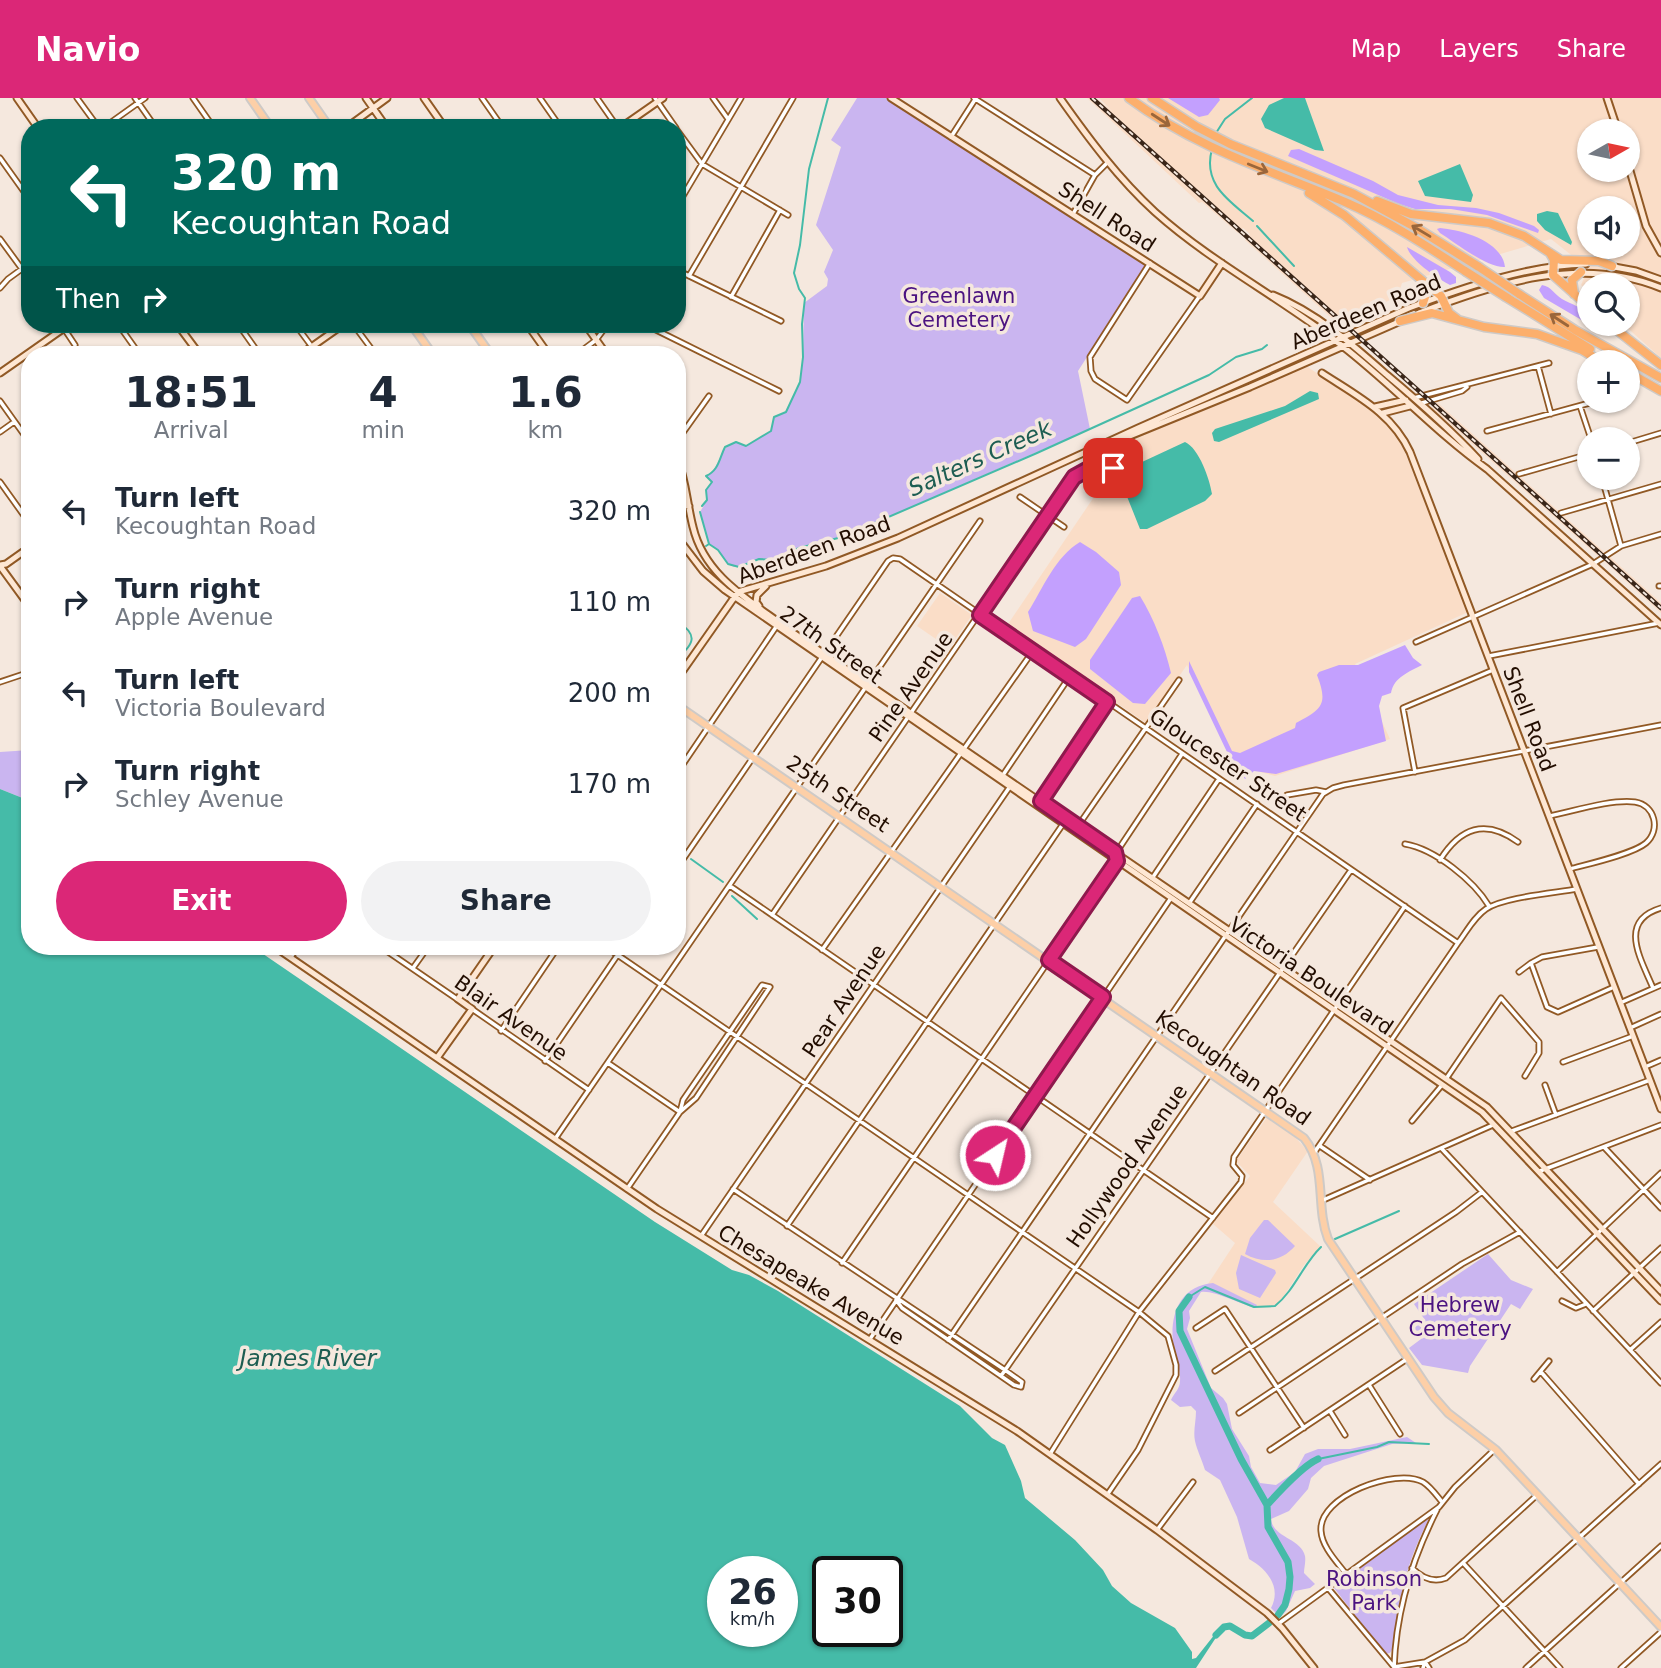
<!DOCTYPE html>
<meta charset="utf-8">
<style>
:root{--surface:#fff;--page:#f2f2f3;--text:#1f2937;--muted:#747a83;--accent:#db2777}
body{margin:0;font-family:"DejaVu Sans",sans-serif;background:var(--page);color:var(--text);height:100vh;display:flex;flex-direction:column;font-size:26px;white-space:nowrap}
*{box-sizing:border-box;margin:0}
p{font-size:23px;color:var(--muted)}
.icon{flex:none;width:38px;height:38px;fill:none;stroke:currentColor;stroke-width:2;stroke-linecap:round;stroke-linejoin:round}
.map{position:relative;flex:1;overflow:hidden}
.panel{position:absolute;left:21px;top:248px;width:665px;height:609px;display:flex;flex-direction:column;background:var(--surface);border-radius:28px;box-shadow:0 2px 5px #0004}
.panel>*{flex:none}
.top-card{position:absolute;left:21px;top:21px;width:665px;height:214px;border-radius:28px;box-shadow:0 2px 5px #0004;background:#00695c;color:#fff;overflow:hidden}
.needle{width:46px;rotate:81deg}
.fabs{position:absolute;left:1577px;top:21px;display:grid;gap:14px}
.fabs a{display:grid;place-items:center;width:63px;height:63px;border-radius:50%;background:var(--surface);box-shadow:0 2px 5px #0004;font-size:35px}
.speed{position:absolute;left:707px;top:1458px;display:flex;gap:14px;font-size:35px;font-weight:700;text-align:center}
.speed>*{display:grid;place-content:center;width:91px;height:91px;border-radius:50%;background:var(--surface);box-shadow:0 2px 5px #0004;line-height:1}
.speed small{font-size:18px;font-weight:400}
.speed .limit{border:4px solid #111;border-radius:10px;background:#fff;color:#111}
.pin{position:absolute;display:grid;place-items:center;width:60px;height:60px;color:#fff;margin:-30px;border-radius:14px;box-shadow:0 4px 10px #0006}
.me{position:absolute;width:77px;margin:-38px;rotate:35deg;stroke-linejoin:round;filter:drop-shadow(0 0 5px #0008)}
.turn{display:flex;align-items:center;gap:24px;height:147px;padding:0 35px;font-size:32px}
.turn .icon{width:91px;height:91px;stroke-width:2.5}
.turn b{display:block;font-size:49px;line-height:60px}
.then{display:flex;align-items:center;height:66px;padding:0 35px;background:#0003;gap:14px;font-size:26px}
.eta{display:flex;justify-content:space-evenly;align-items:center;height:119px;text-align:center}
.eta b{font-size:42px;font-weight:700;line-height:49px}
.action{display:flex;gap:14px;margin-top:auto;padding:14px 35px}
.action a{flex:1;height:80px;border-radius:42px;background:var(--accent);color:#fff;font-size:28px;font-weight:700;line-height:80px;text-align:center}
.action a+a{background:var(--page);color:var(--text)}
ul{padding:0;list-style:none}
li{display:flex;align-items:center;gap:21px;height:91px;padding:0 35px}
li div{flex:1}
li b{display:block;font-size:26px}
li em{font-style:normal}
header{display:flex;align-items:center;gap:42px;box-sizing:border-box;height:98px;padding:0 35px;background:var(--accent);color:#fff}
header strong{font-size:33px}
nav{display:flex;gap:38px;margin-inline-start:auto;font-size:24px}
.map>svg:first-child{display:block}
.built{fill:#faddc7;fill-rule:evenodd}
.green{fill:#cab5f0}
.forest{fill:#c3a0fe}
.water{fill:#45bba8;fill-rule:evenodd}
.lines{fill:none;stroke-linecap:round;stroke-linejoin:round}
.stream{stroke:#45bba8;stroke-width:2}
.river{stroke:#45bba8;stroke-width:7}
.street-casing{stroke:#915925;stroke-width:7}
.secondary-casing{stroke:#915925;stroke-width:9}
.primary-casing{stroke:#cecac7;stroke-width:10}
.highway-casing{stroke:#cecac7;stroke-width:11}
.street{stroke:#fff;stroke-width:3.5}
.secondary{stroke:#fee7d3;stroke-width:5}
.primary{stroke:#fdcfa7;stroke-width:6}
.highway{stroke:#fcaf6c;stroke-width:8}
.rail-casing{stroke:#3a2619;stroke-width:4.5}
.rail{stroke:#f5e8de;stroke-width:2;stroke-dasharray:5;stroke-linecap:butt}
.highway-bridge-casing{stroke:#cecac7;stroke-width:11;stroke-linecap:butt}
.highway-bridge{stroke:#fcaf6c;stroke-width:8}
.oneway{stroke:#9a663b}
.route-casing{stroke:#8e194d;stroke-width:18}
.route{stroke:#db2777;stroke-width:12}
.labels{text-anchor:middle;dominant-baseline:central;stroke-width:7;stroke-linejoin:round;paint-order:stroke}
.street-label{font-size:21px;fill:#220d00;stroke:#f5e8de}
.park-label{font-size:21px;fill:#4b1381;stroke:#f5e8de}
.water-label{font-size:23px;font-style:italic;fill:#1d5d52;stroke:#f5e8de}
</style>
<header>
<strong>Navio</strong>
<nav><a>Map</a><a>Layers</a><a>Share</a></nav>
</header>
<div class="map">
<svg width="1661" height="1570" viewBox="0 0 1661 1570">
<rect width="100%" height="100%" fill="#f5e8de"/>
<path class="built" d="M1087 0H1096L1112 13 1099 0H1661V260L1623 226H1628V187H1589V194L1581 187 1585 178 1575 160 1551 141 1402 185 1398 198 1348 223 1355 230 1346 233 1245 142 1250 136 1243 130 1238 135 1202 104 1199 105ZM1589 33H1628V72H1589ZM1589 110H1628V149H1589Z
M1306 268 1372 311 1386 324 1398 340 1407 359 1468 514 1355 566 1390 641 1275 678 1236 667 1187 567 1146 625 1006 529 1098 393 1094 361 1112 351 1176 322Z
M1437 304 1604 454 1598 458 1432 310Z
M1610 459 1661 505V515L1604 463Z
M940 495 972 517 949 550 917 528Z
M1268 1018 1288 1032 1308 1053 1273 1104 1321 1149 1304 1167 1280 1204 1272 1209 1259 1210 1206 1189 1235 1145 1213 1126 1250 1078 1236 1063Z"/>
<path class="green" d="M857 0H886L1147 166 1078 273 1090 331 842 439 799 450 770 463 759 461 741 468 734 469 728 466 718 452 709 446 700 414 707 402 706 391 712 384 706 378C722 370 717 349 736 344L746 348 771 333 774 319 786 314 800 284 803 259 804 205 827 188 828 181 824 174 833 152 816 127 841 49 831 42Z
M30 652V703L0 691V654Z
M1264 1122H1268L1295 1148C1281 1164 1263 1166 1245 1156L1250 1140Z
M1488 1156 1511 1182 1533 1191 1520 1211 1511 1206 1470 1268 1468 1275 1422 1267 1409 1250 1421 1241 1414 1230 1425 1222 1414 1206Z
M1241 1157 1275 1172 1276 1175 1260 1200 1239 1191 1236 1175Z
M1213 1185 1257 1207 1255 1210C1240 1206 1214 1192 1201 1194L1189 1213 1190 1220 1187 1231 1211 1290 1223 1300 1227 1306 1232 1331 1249 1358 1251 1369 1260 1385 1276 1387 1295 1374 1305 1356 1318 1351H1350L1407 1339 1416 1345 1392 1346 1324 1368 1311 1380 1308 1391 1289 1413 1271 1421C1273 1440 1301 1440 1305 1458 1306 1464 1304 1470 1304 1475L1315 1486 1310 1490 1295 1493 1286 1513 1280 1519 1271 1510C1282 1489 1267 1471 1249 1461L1237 1419 1220 1382 1205 1372C1202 1362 1197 1352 1195 1343 1193 1333 1196 1324 1196 1313L1191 1308 1180 1309 1171 1302C1174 1295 1180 1291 1180 1283 1181 1269 1174 1258 1173 1245 1170 1216 1180 1188 1213 1185Z
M1428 1419 1429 1421C1406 1465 1399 1499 1394 1548L1390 1555 1385 1556 1334 1490Z"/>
<path class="forest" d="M1168 0H1219L1220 2 1208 17 1199 19Z
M1299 51 1373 83 1398 97 1438 107 1476 110 1499 115 1534 128 1539 132 1538 135 1487 117 1451 111H1415L1399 106 1288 58 1291 52Z
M1440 130C1462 132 1502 143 1505 169 1487 170 1456 145 1440 135L1437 131Z
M1407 149 1450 174 1456 179V185L1450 187C1437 180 1411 163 1407 149Z
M1542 187C1552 189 1554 196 1562 201 1572 207 1581 208 1589 217V226H1595L1590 227 1544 200 1539 192Z
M1080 444 1096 454 1119 474 1121 487 1086 541 1075 549 1033 533 1028 514C1043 490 1055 459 1080 444Z
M1140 498C1154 521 1165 549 1171 575L1145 606 1133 605 1090 571V562L1132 500Z
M1405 547 1413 560 1422 567C1409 574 1394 579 1391 595L1382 598 1379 608 1386 643 1276 676 1254 673 1245 681 1227 654 1189 574V563L1232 653 1240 655 1295 630 1296 625C1323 611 1328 606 1317 577L1319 574 1339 567H1358Z"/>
<path class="water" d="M1284 0H1305L1324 53 1315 52 1265 30 1261 21 1269 7Z
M1460 66 1473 97 1471 104 1425 98 1418 83Z
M1547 113 1558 115 1572 144 1571 147 1545 132 1537 123V116Z
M1310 293 1318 295 1319 301 1219 344 1214 343 1212 335 1215 331 1285 308Z
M1185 344C1199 350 1210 382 1212 396L1205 403 1147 431H1140L1126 396 1135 384 1142 364Z
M0 691 30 703V849H253L655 1124 732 1172 749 1177 778 1193 960 1308 992 1340 1005 1347 1021 1383 1025 1400 1075 1442 1103 1472 1112 1488 1131 1505 1175 1530 1192 1554V1561L1196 1560 1215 1536 1217 1538 1196 1570H0ZM723 1474H782V1533H723ZM828 1474H887V1533H828Z"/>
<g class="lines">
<path class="stream" d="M1216 35 1225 21 1252 0
M1212 51C1202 87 1230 103 1253 123
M1257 128 1294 168
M702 408 707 402 706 392 712 384 706 378C719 372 719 361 725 349L736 344 746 348 771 333 774 319 786 314 800 284 803 259 802 226 805 200 799 191 794 175 800 147 809 71 828 0
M700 414 709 446
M706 448 709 446 718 452 728 466 739 469 759 461 773 462 799 450 842 439 1037 355 1209 277 1236 259 1262 251 1267 247
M677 496C685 485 678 472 685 462
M677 523C697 536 696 545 677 560
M677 752 679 753
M691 761 723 784
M732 798 757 821
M1335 1141 1399 1113
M1189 1199 1205 1189 1254 1209 1275 1208C1295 1192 1303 1166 1321 1149
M1318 1361 1377 1349 1389 1344 1429 1346"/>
<path class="river" d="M1189 1199 1179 1213 1180 1233 1241 1361 1267 1407 1268 1429 1288 1464 1290 1479 1289 1491 1285 1507 1278 1517
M1267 1407C1279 1394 1302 1368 1318 1361
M1216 1537 1224 1529 1230 1528 1245 1537 1252 1538 1269 1525"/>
<defs>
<path id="street" d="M77 0 99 30
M135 0 156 30
M193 0 214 30
M482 0 503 30
M540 0 561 30
M597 0 618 30
M655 0 676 30
M713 0 728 21
M974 0 1095 77
M103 30 145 0
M677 32 702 66 788 117
M951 39 976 0
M0 60 30 102
M677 108 741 0
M1073 116 1095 77 1108 64
M0 141 30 182
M1150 165 1090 259 1091 273 1095 281 1127 302 1199 199
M677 172 781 223
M689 178 793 0
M0 190 8 181 30 165
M731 199 780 112
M61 226 75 247
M118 226 140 257
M238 226 260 257
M295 226 318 257
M353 226 376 257
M644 226 779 293
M576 257 596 242 608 226
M1538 268 1551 316
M1414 300 1549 265
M0 303 30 345
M1422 305 1462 293 1467 289
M1580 308 1591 341
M1487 333 1597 303
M0 334 14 324
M677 343 709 298
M1628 345 1661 335
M1519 376 1589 356
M1602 380 1621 448
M0 384 30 426
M1020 399 1064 429
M1561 415 1661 386
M1659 488H1661
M1416 544 1593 466 1621 448 1661 436
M1489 558 1659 525
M0 584 30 574
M1415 674 1403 610 1493 572
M677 675 778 526
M1003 677 1070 578
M1287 697 1316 692 1326 694
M1041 703 1107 604
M1550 718C1574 713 1611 701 1635 704 1655 707 1661 732 1646 745 1633 756 1588 766 1570 771
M1078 728 1179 582
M1405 746C1435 751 1474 783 1489 808
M1116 755 1182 656
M1440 762C1460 730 1485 720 1518 744
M677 770 888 463 893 460 900 461 1458 845
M1153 779 1219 681
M730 788 1213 1120
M1190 804 1257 706
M772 817 1071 382C1084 369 1096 368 1113 371
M381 849 457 901
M606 849 1139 1214 1168 1238 1176 1267V1277L1138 1352 1107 1397
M1598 849 1542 859 1531 865 1547 909 1558 914 1614 889
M822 852 1033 553
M291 859 298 849
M413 870 428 849
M1519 874 1531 865
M1653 890C1641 861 1617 823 1661 810
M1620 905 1661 887
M472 911 589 992
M1630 930 1661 916
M501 933 558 849
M545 963 623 849
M1563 964 1633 938
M608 965 680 1014
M1645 969 1661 962
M1446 981 1501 900 1539 944V955L1525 978
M1545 987 1556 1017
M1412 1023 1442 987
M1512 1033 1650 982
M555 1041 980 423
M1320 1048 1370 1082
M1604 1049 1661 1110
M1442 1051 1661 1285
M1314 1055 1458 845C1467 833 1474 819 1486 811 1504 799 1555 795 1577 791
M1540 1073 1661 1027
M627 1091 680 1014 696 1000 770 889 762 887 683 1002 680 1014
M733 1091 1005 1272 1022 1284 1021 1289 1014 1287 902 1210 896 1202
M1321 1103 1493 1027
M787 1128 1063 726
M701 1138 1011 687
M842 1165 1117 763
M1557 1174 1661 1075
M1562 1203 1576 1210 1586 1206
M1593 1213 1661 1150
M1196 1230 1225 1211 1304 1330
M870 1241 1171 800
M948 1242 1323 696 1333 690 1344 687 1661 627
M1630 1252 1661 1224
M1215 1273 1456 1114 1482 1094
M1541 1274 1639 1386
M1001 1278 1351 772
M1534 1281 1549 1263
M1369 1287 1400 1336
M1330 1313 1345 1337
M1239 1315 1462 1166 1520 1134
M1270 1352 1407 1261
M1050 1356 1139 1214 1241 1084 1242 1078 1233 1067 1234 1059 1405 808
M1157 1432 1193 1384
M1464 1466 1560 1570
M1412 1470C1422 1480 1433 1485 1446 1480L1536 1398
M1346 1476C1337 1464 1322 1449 1321 1433 1318 1398 1396 1369 1423 1384 1431 1389 1437 1398 1442 1404
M1328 1490 1394 1569 1425 1564 1429 1570
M1278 1526 1439 1409 1455 1389 1494 1352
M1394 1570C1396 1514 1412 1461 1437 1412
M1423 1570 1425 1564 1465 1542 1661 1366
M1526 1570 1661 1448
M1621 1570 1661 1534"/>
<path id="secondary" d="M17 0 38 30
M366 0 387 30
M424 0 445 30
M891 0 1200 198 1222 165
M1060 0C1089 41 1118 80 1155 114 1212 165 1281 200 1341 247 1392 286 1435 334 1487 371
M1607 0 1618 33
M346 30 387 0
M620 30 663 0
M1628 66 1646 128 1661 155
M1609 168 1636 173 1661 182
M1273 197C1316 214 1353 247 1387 277 1418 303 1450 331 1478 361
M1419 215C1496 185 1582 157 1661 190
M177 226 200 257
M527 226 549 257
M585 226 607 257
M300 257 344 226
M0 275 70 226
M1322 275C1357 298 1392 315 1410 354L1661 1011
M1375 309 1406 302
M1383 315 1410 308
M1120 342 1250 289 1401 223
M677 360C686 382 687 406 693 429 705 480 753 504 792 534L1487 1009 1661 1193
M1487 371 1661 527
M677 406 689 408
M677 439 703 473 725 492 1482 1014 1661 1203
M0 467 6 466 30 449
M0 468 30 509
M759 508 756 504 757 497 766 488
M677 581 738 494 826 468 898 440 1138 330 1409 210C1462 190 1529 167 1586 166
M275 849 657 1111 1017 1333 1157 1432 1267 1515 1282 1530 1314 1570
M437 960 472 911 458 901 494 849"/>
<path id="primary" d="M250 0 271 30
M309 0 330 30
M411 226 433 257
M469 226 491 257
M677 607 1304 1040C1328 1070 1315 1107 1328 1141L1434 1299 1448 1315 1496 1352 1661 1529"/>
<path id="highway" d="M1129 0C1194 49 1271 73 1345 104 1387 122 1427 148 1465 173
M1152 0 1197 29 1230 46 1354 96 1415 129 1479 169
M1309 95 1344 117 1418 179 1441 198 1449 215 1457 221
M1377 103 1411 116 1489 125 1524 138 1561 162 1599 163 1612 168
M1550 155 1554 162 1553 177 1589 209
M1422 186 1427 193 1423 205
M1519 196 1575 232 1661 280
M1574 196 1572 182 1581 174
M1506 199 1590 251
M1400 223 1432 215 1484 229 1537 236 1582 252 1602 264
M1609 226 1661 267
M1628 274 1661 293"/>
</defs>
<use href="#street" class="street-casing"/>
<use href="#secondary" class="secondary-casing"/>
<use href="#primary" class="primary-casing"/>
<use href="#highway" class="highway-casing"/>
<use href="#street" class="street"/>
<use href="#secondary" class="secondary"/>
<use href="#primary" class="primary"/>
<use href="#highway" class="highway"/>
<defs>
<path id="rail" d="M1092 0 1661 510"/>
</defs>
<use href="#rail" class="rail-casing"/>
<use href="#rail" class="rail"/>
<defs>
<path id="highway-bridge" d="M1479 169 1519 196
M1465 173 1506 199"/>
</defs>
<use href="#highway-bridge" class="highway-bridge-casing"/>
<use href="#highway-bridge" class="highway-bridge"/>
</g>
<defs><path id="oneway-shaft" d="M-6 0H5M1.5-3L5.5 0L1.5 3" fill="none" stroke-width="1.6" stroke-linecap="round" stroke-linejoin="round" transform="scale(1.75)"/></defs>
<g class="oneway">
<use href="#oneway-shaft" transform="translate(1161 22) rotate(33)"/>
<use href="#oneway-shaft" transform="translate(1258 70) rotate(22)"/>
<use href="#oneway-shaft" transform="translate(1421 133) rotate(-149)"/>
<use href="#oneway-shaft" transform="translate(1559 222) rotate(-147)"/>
</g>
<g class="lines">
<defs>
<path id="route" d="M995 1057 1103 899 1049 862 1117 763 1115 754 1041 703 1107 604 980 517 1074 379 1094 368 1113 370"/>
</defs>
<use href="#route" class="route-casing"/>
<use href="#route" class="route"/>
</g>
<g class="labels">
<g class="street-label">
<text transform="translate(1107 119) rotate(33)">Shell Road</text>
<text transform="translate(1366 214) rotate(-23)">Aberdeen Road</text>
<text transform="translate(814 452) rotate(-20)">Aberdeen Road</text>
<text transform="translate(831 547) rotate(35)">27th Street</text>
<text transform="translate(911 589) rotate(-55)">Pine Avenue</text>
<text transform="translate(1529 621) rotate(69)">Shell Road</text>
<text transform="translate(1228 667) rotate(34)">Gloucester Street</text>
<text transform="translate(838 696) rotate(34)">25th Street</text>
<text transform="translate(1311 878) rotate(34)">Victoria Boulevard</text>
<text transform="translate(844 903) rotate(-56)">Pear Avenue</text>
<text transform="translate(511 920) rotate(35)">Blair Avenue</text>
<text transform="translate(1233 970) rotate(35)">Kecoughtan Road</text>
<text transform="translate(1127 1068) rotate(-55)">Hollywood Avenue</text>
<text transform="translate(811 1187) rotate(31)">Chesapeake Avenue</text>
</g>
<g class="park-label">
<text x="959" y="198">Greenlawn<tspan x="959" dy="24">Cemetery</tspan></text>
<text x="1460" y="1207">Hebrew<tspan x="1460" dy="24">Cemetery</tspan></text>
<text x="1374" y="1481">Robinson<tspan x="1374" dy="24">Park</tspan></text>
</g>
<g class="water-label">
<text transform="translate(980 360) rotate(-24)">Salters Creek</text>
<text x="308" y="1260">James River</text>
</g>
</g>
</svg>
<div class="fabs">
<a><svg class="needle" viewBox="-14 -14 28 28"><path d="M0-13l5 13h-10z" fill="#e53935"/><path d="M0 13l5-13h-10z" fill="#747a83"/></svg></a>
<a><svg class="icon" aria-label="sound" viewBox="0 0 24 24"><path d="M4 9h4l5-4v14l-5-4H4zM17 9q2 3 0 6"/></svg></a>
<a><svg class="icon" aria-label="search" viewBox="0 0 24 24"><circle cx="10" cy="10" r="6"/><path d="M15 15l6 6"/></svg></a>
<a>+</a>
<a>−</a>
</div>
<div class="speed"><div>26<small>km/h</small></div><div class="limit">30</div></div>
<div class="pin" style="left:1113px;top:370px;background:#d93025"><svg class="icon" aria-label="arrive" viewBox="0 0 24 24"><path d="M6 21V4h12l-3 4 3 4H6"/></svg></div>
<svg class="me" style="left:995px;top:1057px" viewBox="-20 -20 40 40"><circle r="17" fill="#db2777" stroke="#fff" stroke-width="3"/><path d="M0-11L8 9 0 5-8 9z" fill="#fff"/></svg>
<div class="top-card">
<div class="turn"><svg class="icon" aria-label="left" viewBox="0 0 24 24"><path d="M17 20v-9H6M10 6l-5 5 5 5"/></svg><div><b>320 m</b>Kecoughtan Road</div></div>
<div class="then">Then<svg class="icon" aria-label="right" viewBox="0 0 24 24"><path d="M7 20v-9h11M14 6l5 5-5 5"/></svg></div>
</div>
<section class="panel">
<div class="eta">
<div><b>18:51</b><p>Arrival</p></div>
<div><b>4</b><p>min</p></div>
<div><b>1.6</b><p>km</p></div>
</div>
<ul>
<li><svg class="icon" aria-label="left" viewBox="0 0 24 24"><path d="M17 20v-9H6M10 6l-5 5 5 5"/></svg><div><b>Turn left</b><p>Kecoughtan Road</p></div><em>320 m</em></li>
<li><svg class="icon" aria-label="right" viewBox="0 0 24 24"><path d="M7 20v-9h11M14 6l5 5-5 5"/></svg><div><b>Turn right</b><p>Apple Avenue</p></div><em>110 m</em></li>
<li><svg class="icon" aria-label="left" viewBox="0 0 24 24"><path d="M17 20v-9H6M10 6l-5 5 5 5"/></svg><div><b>Turn left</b><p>Victoria Boulevard</p></div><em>200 m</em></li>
<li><svg class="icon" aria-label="right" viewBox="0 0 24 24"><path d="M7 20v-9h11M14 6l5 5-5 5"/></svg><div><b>Turn right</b><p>Schley Avenue</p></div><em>170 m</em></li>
</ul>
<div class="action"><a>Exit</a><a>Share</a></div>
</section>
</div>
